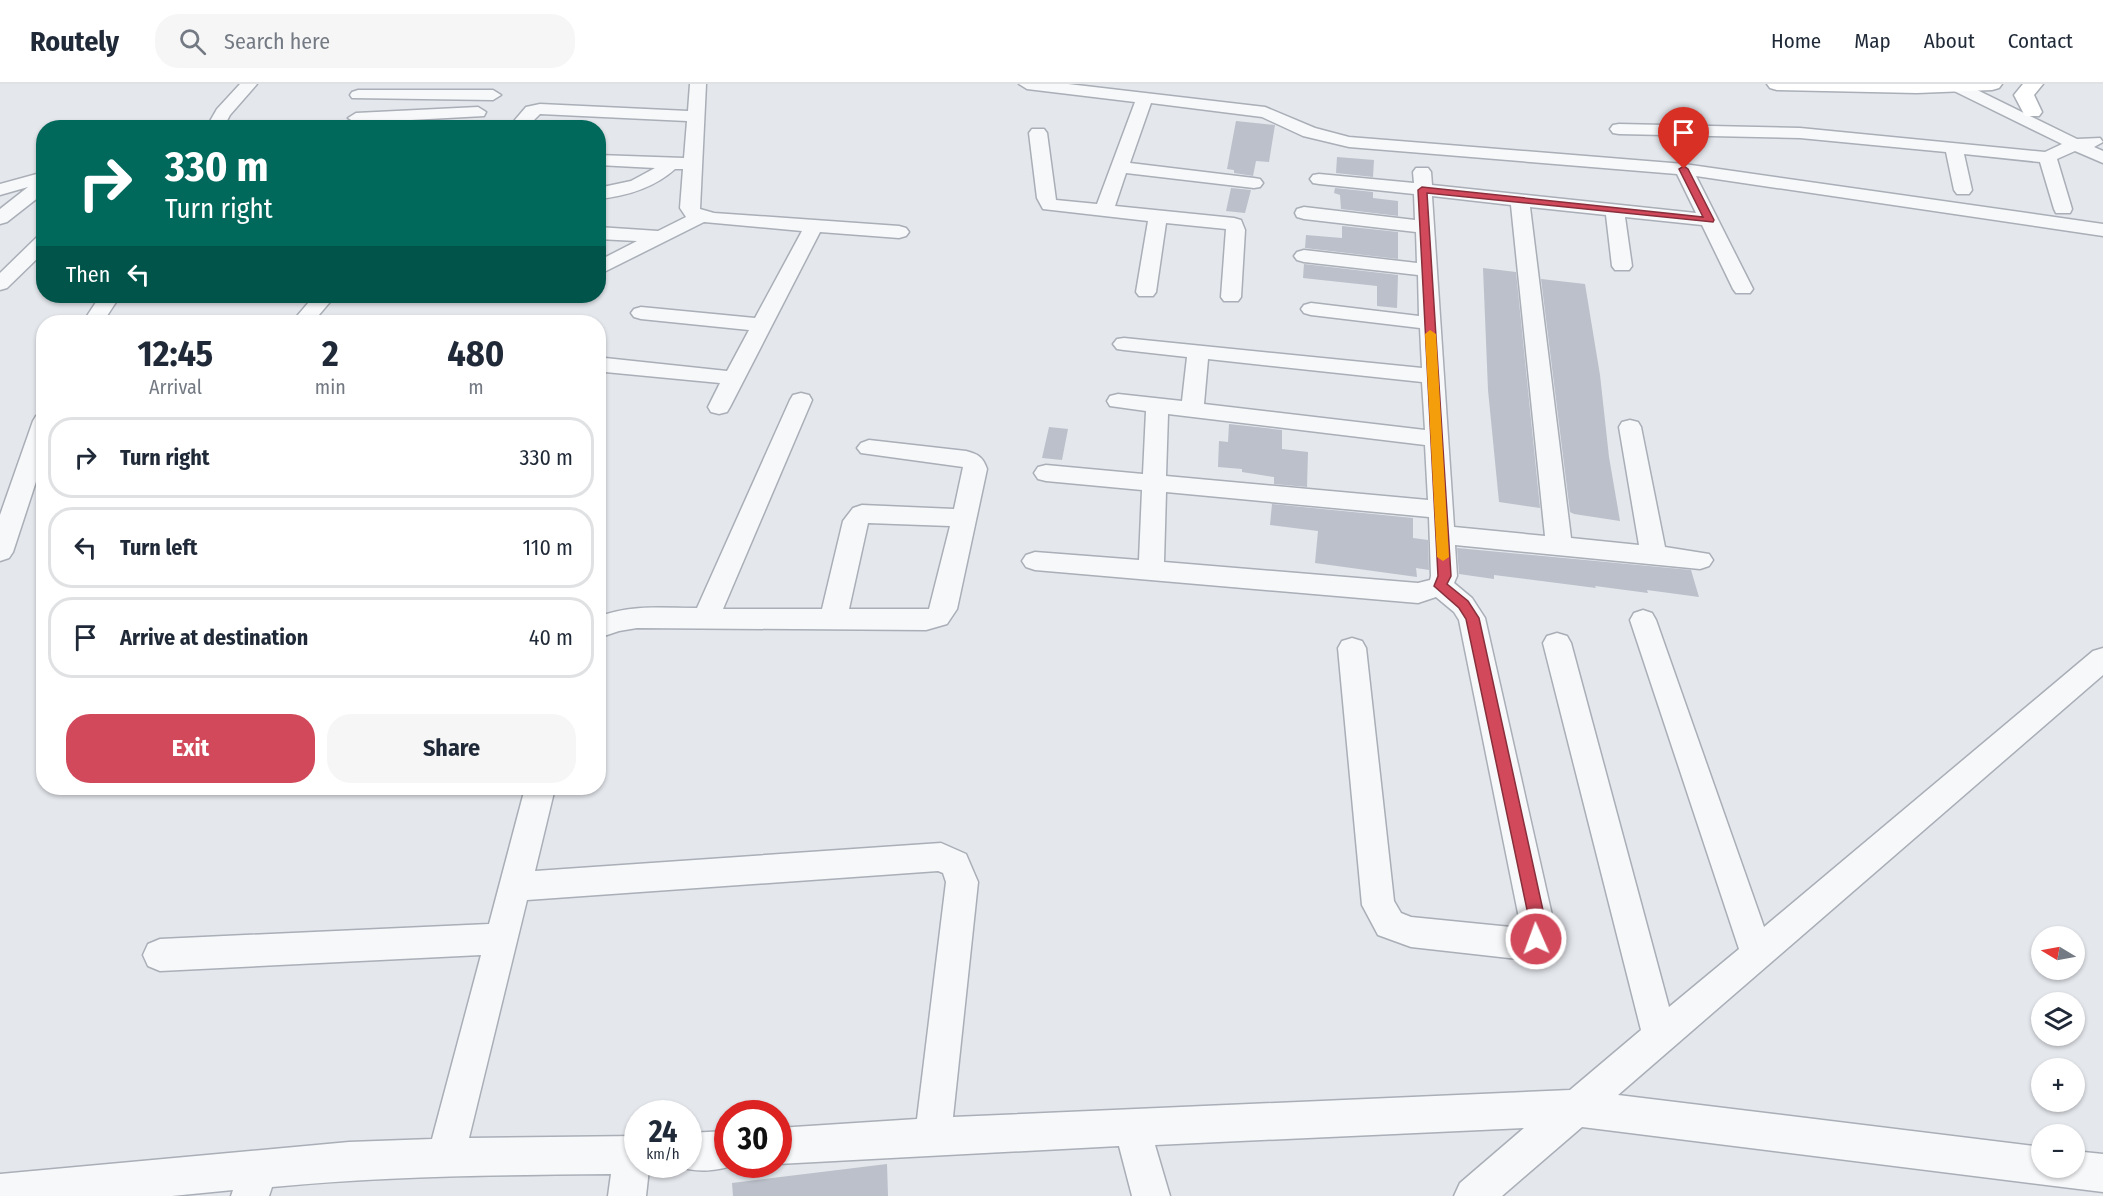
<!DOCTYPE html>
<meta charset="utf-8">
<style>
:root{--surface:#fff;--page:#f6f6f7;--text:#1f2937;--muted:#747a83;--line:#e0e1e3;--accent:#d1495b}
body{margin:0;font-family:"Fira Sans Condensed",sans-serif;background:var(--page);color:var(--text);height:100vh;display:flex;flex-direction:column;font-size:22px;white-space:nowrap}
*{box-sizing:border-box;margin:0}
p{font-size:20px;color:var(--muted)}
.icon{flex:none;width:33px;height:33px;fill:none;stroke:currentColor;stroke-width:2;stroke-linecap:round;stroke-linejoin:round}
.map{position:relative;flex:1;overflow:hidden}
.drawer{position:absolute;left:36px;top:231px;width:570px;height:480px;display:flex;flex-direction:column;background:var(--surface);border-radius:24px;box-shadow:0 2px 4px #0004}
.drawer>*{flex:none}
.top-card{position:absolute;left:36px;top:36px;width:570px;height:183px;border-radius:24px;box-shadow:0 2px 4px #0004;background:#00695c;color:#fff;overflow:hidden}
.needle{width:39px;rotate:280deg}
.buttons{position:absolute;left:2031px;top:842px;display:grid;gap:12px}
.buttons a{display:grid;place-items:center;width:54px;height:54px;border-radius:50%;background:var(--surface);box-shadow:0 2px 4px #0004;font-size:30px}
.speed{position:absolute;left:624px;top:1016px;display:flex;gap:12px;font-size:30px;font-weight:700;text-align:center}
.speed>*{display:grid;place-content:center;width:78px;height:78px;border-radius:50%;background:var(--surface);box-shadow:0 2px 4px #0004;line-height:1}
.speed small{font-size:15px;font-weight:400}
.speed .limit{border:9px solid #d22;background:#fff;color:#111}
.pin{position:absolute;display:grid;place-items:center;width:51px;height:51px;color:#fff;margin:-62px -26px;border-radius:50% 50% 50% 0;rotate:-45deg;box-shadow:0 0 6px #0007}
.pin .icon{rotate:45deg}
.me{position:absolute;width:66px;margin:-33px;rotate:358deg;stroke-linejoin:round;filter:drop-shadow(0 0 4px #0008)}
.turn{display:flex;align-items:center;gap:21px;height:126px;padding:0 30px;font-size:27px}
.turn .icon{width:78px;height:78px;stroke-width:2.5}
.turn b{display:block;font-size:42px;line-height:51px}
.then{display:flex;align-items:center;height:57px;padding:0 30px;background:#0003;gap:12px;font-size:22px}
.eta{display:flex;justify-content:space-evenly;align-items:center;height:102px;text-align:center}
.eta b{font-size:36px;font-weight:700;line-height:42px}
.button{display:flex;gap:12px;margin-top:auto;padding:12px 30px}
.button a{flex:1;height:69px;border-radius:24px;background:var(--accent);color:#fff;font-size:24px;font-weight:700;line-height:69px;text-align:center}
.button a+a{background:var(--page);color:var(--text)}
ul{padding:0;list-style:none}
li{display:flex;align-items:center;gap:18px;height:81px;margin:0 12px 9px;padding:0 18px;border:3px solid var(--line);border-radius:24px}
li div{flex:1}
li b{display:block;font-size:22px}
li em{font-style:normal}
header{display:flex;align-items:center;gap:36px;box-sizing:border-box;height:84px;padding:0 30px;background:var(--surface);border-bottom:2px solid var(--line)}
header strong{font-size:28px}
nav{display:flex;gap:33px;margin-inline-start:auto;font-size:21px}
.search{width:420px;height:54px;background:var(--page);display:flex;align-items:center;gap:15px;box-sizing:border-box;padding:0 21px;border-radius:24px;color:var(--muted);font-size:22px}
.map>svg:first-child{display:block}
.building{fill:#bbc0ca}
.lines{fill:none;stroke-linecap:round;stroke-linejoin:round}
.street-casing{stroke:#a9aeb7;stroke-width:3}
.secondary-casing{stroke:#a9aeb7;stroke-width:3}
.street{fill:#f7f8fa;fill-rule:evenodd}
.secondary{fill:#fff;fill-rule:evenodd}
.route{fill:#d1495b;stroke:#882f3b;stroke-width:1.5}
.slow{fill:#f59e0b}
</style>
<header>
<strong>Routely</strong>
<div class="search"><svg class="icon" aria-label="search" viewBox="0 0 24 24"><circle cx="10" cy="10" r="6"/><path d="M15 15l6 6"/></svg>Search here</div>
<nav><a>Home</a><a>Map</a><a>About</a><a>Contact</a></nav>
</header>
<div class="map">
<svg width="2103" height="1112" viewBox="0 0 2103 1112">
<rect width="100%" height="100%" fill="#e4e7ec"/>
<path class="building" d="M1236 37 1275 41 1269 78 1256 77 1253 92 1234 89V86L1227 85Z
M1337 73 1374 76 1373 93 1336 89Z
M1231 104 1251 106 1245 129 1226 127Z
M1335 104 1373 108V114L1398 117V132L1341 125 1340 111 1334 109Z
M1342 142 1398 148V175L1305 164 1306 151 1342 154Z
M1304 180 1398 191 1397 224 1377 222V202L1303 194Z
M1483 184 1516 188 1540 424 1499 418 1488 306Z
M1541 195 1585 200 1600 291 1609 373 1620 437 1574 430 1570 428Z
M1229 340 1282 346V365L1308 368 1307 403 1274 400V393L1242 388V385L1218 383 1219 357 1228 358Z
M1049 343 1068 345 1062 376 1042 374Z
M1272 420 1413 434V454L1428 456 1429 486 1416 484 1417 493 1315 479 1318 447 1270 441Z
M1457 464 1691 486 1699 513 1647 506 1648 509 1595 502 1596 504 1494 491V495L1459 490Z
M887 1080 888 1112H733L732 1099Z"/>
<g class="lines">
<defs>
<path id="street" d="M240 0H257L230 31 223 44H206L217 25Z
M690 0H706L700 125 714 129 899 142 906 144 909 148 906 152 899 154 820 148 730 323 727 328 719 330 711 328 708 323 720 299 605 288 598 286V276L605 274 727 287 749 246 641 235 634 233 631 229 634 225 641 223 755 234 802 147 704 138 598 191V177L637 157 598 155V143L658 147 686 133 680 124 683 85H675C654 104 627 112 598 115V104L631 97 655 84 598 81V71L684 74 687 37 540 30 526 44H508L526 23 540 20 688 27Z
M1019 0H1068L1265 23 1315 44 1349 53 1684 80 2103 140V152L1696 92 1753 205 1750 209H1736L1733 205 1702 141 1625 133 1632 182 1629 186H1615L1612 182 1606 131 1530 123 1571 454 1639 461 1619 343 1622 338 1630 336 1638 338 1641 343 1665 463 1709 470 1713 476 1709 482 1700 485 1455 461 1457 492 1454 499 1472 514 1485 534 1554 840 1552 855 1548 866 1518 875 1411 863 1378 851 1362 821 1338 564 1342 557 1352 554 1362 557 1366 564 1394 817 1401 829 1411 833 1521 844 1459 536 1454 528 1436 513 1418 519 1035 486 1026 483 1022 477 1026 471 1035 468 1139 476 1142 406 1046 397 1038 395 1034 389 1038 383 1046 381 1143 390 1146 327 1110 322 1107 317 1110 312 1118 310 1182 317 1187 273 1124 266 1117 265 1113 260 1117 255 1124 254 1422 284 1420 244 1311 231 1304 229 1301 225 1304 221 1311 219 1419 232 1418 191 1304 178 1297 176 1294 172 1297 168 1304 166 1417 179 1416 148 1304 135 1297 133 1295 129 1297 125 1304 123 1415 136 1414 110 1319 100 1313 99 1310 95 1313 91 1319 90 1414 99 1413 88 1416 84H1428L1431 88 1432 101 1696 129 1677 90 1349 63 1303 52 1262 33 1151 19 1130 79 1254 94 1260 95 1263 99 1260 103 1254 104 1126 89 1115 122 1234 134 1241 136 1245 146 1241 213 1238 217H1224L1221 213 1226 145 1166 139 1156 208 1153 212H1139L1136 208 1148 137 1043 125 1037 114 1029 49 1032 45H1044L1047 49 1056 116 1097 120 1135 18 1027 5ZM1432 112 1511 121 1545 452 1454 443ZM1208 275 1422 298 1425 346 1204 320ZM1168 330 1425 361 1428 416 1166 392ZM1166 408 1429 433 1431 492 1430 496 1418 499 1164 478Z
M1949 0H1965L2077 55 2100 54 2103 58 2094 63 2103 67V79L2075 67 2057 75 2072 125 2070 129H2056L2054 125 2040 78 1964 70 1972 106 1969 110H1957L1954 106 1946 68 1800 54 1619 50 1613 49 1610 45 1613 41 1619 40 1800 44 2045 68 2062 60 1950 5Z
M358 6H493L501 11 493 16 352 14 350 11 352 8Z
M478 23 486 28 484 32 356 39 348 34 356 29Z
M44 88V109L7 138 0 140V125L28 103 0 111V100Z
M44 151V168L7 204 0 206V189L37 153Z
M100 212H120L103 238H83Z
M314 212H335L313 238H292Z
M801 309 809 311 812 316 723 525H822L843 437 853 424 862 421 954 425 963 383 861 369 857 364 861 359 869 356 966 367C978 370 983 373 987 385L957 525 947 540 926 546 637 544 619 547 598 554V533C630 520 664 524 697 524L790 316 793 311ZM868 439 950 442 929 525H849Z
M44 330V373L13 468 9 474 0 477V431L33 337 36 332Z
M1643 526 1652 529 1656 536 1764 843 2093 567 2103 564V591L1618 1011 2042 1063V1083H2074V1067L2103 1070V1108L1582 1043 1502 1112H1454L1460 1099 1524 1044 1155 1061 1170 1112H1132L1119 1062 778 1080H777L778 1044 917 1035 946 798 943 789 938 787 527 816 469 1054 638 1052V1080H653L649 1085 646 1112H608L611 1090C498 1091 385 1092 272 1103L269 1112H231L233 1106 172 1112H0V1090L349 1058 432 1055 481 871 160 887 148 882 143 871 148 860 160 855 489 840 525 704H555L535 787 941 759 966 770 978 798 953 1033 1570 1006 1641 946 1543 559 1547 552 1557 549 1567 552 1571 559 1669 923 1739 865 1630 536 1634 529Z
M728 1047V1080H736C718 1088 693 1089 675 1081L688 1080V1049Z"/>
<path id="secondary" d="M1767 0H2002L1999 4 1992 6 1917 9 1777 6 1770 4Z
M2023 0H2043L2034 11 2042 28 2039 32H2025L2014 11Z"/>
</defs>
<use href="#street" class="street-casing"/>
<use href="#secondary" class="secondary-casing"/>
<use href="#street" class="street"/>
<use href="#secondary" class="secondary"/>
</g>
<path class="route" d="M1684 82 1688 85 1714 136 1713 138 1427 109 1451 492 1447 500 1468 517 1479 534 1546 840 1542 860 1536 862 1530 860 1527 855 1530 840 1466 535 1459 524 1434 502 1438 492 1418 106 1422 103 1703 133 1679 85Z"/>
<path class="slow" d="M1430 246 1436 250 1449 473 1443 477 1437 473 1425 250Z"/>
</svg>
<div class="buttons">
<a><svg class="needle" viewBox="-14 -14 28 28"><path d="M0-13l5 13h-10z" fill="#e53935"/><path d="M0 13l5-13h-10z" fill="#747a83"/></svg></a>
<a><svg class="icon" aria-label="layers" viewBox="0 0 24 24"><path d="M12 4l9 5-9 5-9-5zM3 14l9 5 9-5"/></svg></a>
<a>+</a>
<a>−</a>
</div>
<div class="speed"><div>24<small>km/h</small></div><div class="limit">30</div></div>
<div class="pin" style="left:1684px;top:85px;background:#d93025"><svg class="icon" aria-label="arrive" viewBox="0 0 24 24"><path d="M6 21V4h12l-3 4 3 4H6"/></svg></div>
<svg class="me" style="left:1536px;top:855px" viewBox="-20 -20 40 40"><circle r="17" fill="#d1495b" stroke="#fff" stroke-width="3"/><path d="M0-11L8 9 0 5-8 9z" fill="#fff"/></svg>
<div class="top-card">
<div class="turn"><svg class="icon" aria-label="right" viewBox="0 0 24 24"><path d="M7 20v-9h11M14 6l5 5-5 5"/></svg><div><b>330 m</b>Turn right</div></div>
<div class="then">Then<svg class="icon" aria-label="left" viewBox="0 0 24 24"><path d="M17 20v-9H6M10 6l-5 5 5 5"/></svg></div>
</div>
<section class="drawer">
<div class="eta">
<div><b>12:45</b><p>Arrival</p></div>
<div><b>2</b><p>min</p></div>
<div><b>480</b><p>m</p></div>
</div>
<ul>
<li><svg class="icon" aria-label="right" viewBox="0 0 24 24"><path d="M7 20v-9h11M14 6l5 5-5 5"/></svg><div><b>Turn right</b></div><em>330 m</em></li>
<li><svg class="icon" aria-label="left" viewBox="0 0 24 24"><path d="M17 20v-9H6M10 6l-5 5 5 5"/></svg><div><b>Turn left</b></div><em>110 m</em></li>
<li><svg class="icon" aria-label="arrive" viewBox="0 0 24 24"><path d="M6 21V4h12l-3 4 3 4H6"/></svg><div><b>Arrive at destination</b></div><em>40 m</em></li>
</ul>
<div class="button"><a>Exit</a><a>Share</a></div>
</section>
</div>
